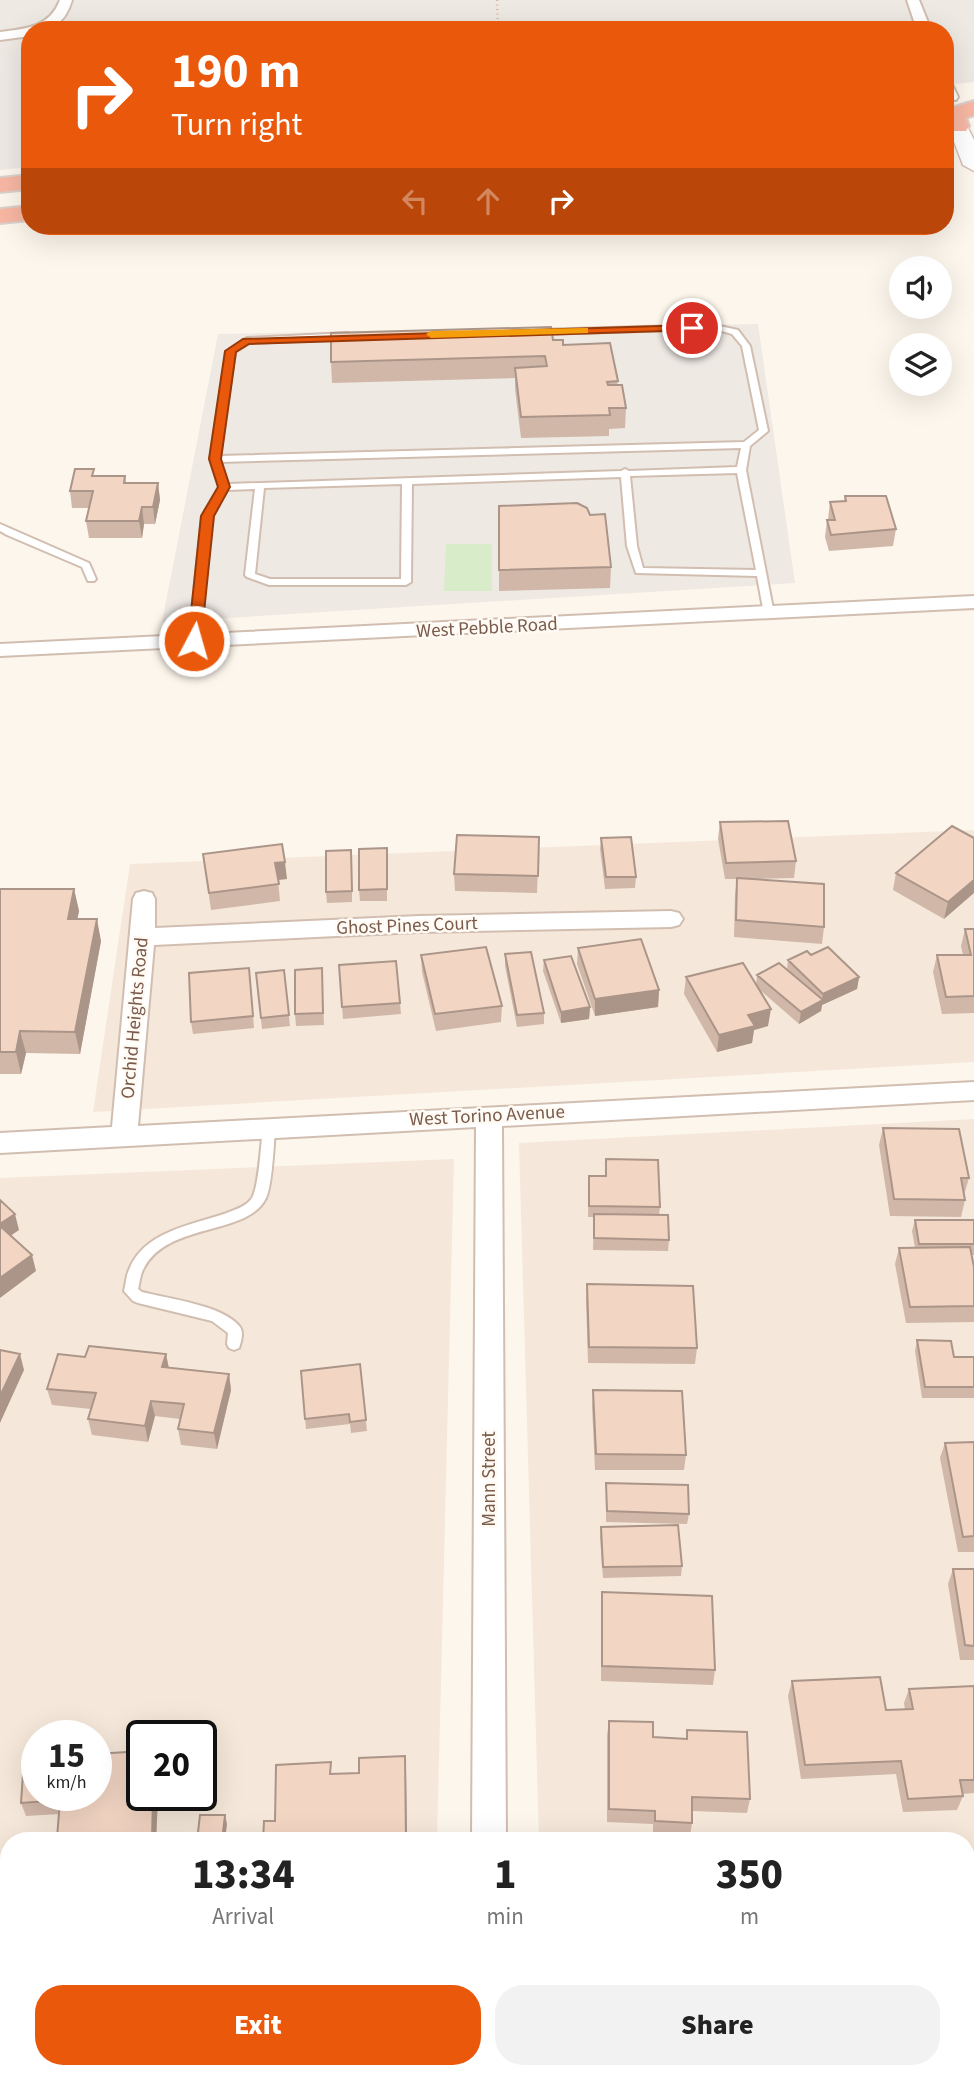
<!DOCTYPE html>
<style>
:root{--surface:#fff;--page:#f2f2f2;--text:#222;--muted:#767676;--accent:#ea580c}
body{margin:0;font-family:"Source Sans 3",sans-serif;background:var(--page);color:var(--text);height:100vh;display:flex;flex-direction:column;font-size:26px;white-space:nowrap}
*{box-sizing:border-box;margin:0}
p{font-size:23px;color:var(--muted)}
.icon{flex:none;width:38px;height:38px;fill:none;stroke:currentColor;stroke-width:2;stroke-linecap:round;stroke-linejoin:round}
.map{position:relative;flex:1;overflow:hidden}
.details{position:absolute;left:0px;top:1832px;width:975px;height:247px;display:flex;flex-direction:column;background:var(--surface);border-radius:28px 28px 0 0;box-shadow:0 7px 28px #0002}
.details>*{flex:none}
.banner{position:absolute;left:21px;top:21px;width:933px;height:214px;border-radius:28px;box-shadow:0 7px 28px #0002;background:#ea580c;color:#fff;overflow:hidden}
.fabs{position:absolute;left:889px;top:256px;display:grid;gap:14px}
.fabs a{display:grid;place-items:center;width:63px;height:63px;border-radius:50%;background:var(--surface);box-shadow:0 7px 28px #0002;font-size:35px}
.speed{position:absolute;left:21px;top:1720px;display:flex;gap:14px;font-size:35px;font-weight:700;text-align:center}
.speed>*{display:grid;place-content:center;width:91px;height:91px;border-radius:50%;background:var(--surface);box-shadow:0 7px 28px #0002;line-height:1}
.speed small{font-size:18px;font-weight:400}
.speed .limit{border:4px solid #111;border-radius:10px;background:#fff;color:#111}
.pin{position:absolute;display:grid;place-items:center;width:60px;height:60px;color:#fff;margin:-30px;border:4px solid #fff;border-radius:50%;box-shadow:0 2px 7px #0007}
.me{position:absolute;width:77px;margin:-38px;rotate:6deg;stroke-linejoin:round;filter:drop-shadow(0 0 5px #0008)}
.turn{display:flex;align-items:center;gap:24px;height:147px;padding:0 35px;font-size:32px}
.turn .icon{width:91px;height:91px;stroke-width:2.5}
.turn b{display:block;font-size:49px;line-height:60px}
.lanes{display:flex;align-items:center;height:66px;padding:0 35px;background:#0003;justify-content:center;gap:35px;direction:ltr}
.lanes .off{opacity:.35}
.eta{display:flex;justify-content:space-evenly;align-items:center;height:119px;text-align:center}
.eta b{font-size:42px;font-weight:800;line-height:49px}
.button{display:flex;gap:14px;margin-top:auto;padding:14px 35px}
.button a{flex:1;height:80px;border-radius:28px;background:var(--accent);color:#fff;font-size:28px;font-weight:800;line-height:80px;text-align:center}
.button a+a{background:var(--page);color:var(--text)}
.map>svg:first-child{display:block}
.residential{fill:#f5e8da;fill-rule:evenodd}
.industrial{fill:#efe9e4}
.green{fill:#d8ecc9}
.lines{fill:none;stroke-linecap:round;stroke-linejoin:round}
.lane-casing{stroke:#d1beb0;stroke-width:4}
.street-casing{stroke:#d1beb0;stroke-width:4}
.secondary-casing{stroke:#d6c0b0;stroke-width:3}
.highway-casing{stroke:#dad1cd;stroke-width:4}
.path{stroke:#d9b8a5;stroke-width:2.5;stroke-dasharray:1 3.5;stroke-linecap:butt}
.lane{fill:#fff;fill-rule:evenodd}
.street{fill:#fff;fill-rule:evenodd}
.secondary{fill:#fff;fill-rule:evenodd}
.highway{fill:#f7b7a3;fill-rule:evenodd}
.wall{fill:#d1b7a8}
.shaded-wall{fill:#aa9588}
.building{fill:#f3d5c3;stroke:#aa9588;stroke-width:2}
.route{fill:#ea580c;stroke:#983908;stroke-width:2}
.slow{fill:#f59e0b}
.labels{text-anchor:middle;dominant-baseline:central;stroke-width:5;stroke-linejoin:round;paint-order:stroke}
.street-label{font-size:19px;fill:#7a5c4d;stroke:#fffaf3}
</style>
<div class="map">
<svg width="974" height="2078" viewBox="0 0 974 2078">
<rect width="100%" height="100%" fill="#fdf6ec"/>
<path class="residential" d="M974 830V1062L93 1112 130 864Z
M974 1119V1903H966V1841H539L519 1143Z
M454 1159 437 1841H9V1967H0V1178ZM37 1736H96V1796H37ZM142 1736H201V1796H142Z
M974 2011V2078H0L101 2070H966V2012Z"/>
<path class="industrial" d="M0 0H974V82L945 85V30H30V167L0 170Z
M758 324 795 583 162 622 218 334Z"/>
<path class="green" d="M446 544H492V591H444Z"/>
<g class="lines">
<defs>
<path id="lane" d="M715 325 738 330 750 346 768 431 750 446 746 470 774 614 772 616 769 617 764 614 757 576 636 573 627 546 621 477 412 484 411 582 406 585H269L247 577 245 575 255 489 227 490 212 516 199 641 194 644 189 641 202 516 219 487 210 459 227 351 247 338 348 333 352 336 348 339 249 343 235 352 220 456 744 442 759 430 742 346 732 334 715 329 537 334 533 332 537 330ZM741 448 737 467 629 471 625 469 621 471 228 484 220 462ZM737 473 756 570 643 568 637 546 630 476ZM402 484 401 579H270L255 574 264 488Z
M0 524 89 563 96 579 94 581H88L82 567 7 535 0 531Z
M269 1123 274 1125 275 1128C274 1144 272 1186 266 1198 248 1236 168 1222 144 1268 140 1274 140 1282 138 1289L142 1292C169 1299 223 1305 240 1327 244 1333 241 1342 239 1348L234 1350 229 1348 227 1344 228 1333 212 1321 138 1303 133 1301 124 1291C126 1284 126 1276 129 1270 143 1232 191 1225 224 1214 234 1210 246 1207 252 1198 259 1186 261 1144 263 1128L264 1125Z"/>
<path id="street" d="M60 0H72C65 23 54 30 30 30V36L0 40V32C26 29 50 27 60 0Z
M907 0H919L931 30H917Z
M945 79 950 80 958 97 956 100 945 98Z
M974 596V608L0 656V644Z
M144 891 152 893 155 899V928L419 916 671 911 679 913 683 919 679 925 671 927 419 932 154 945 138 1126 974 1082V1100L502 1126 506 1841H472L476 1127 0 1153V1133L112 1127 133 899 136 893Z"/>
<path id="secondary" d="M958 120 965 122 974 140V171L963 165 948 126Z
M966 1919H974V1969H966Z
M9 1988V2038L0 2039V1989Z"/>
<path id="highway" d="M974 101V115L966 118 969 126 966 131H950L945 122V110Z
M30 175V189L0 192V178Z
M30 206V220L0 223V209Z"/>
</defs>
<use href="#lane" class="lane-casing"/>
<use href="#street" class="street-casing"/>
<use href="#secondary" class="secondary-casing"/>
<use href="#highway" class="highway-casing"/>
<path class="path" d="M497 0 498 30"/>
<use href="#lane" class="lane"/>
<use href="#street" class="street"/>
<use href="#secondary" class="secondary"/>
<use href="#highway" class="highway"/>
</g>
<path class="wall" d="M553 340 563 345 618 381 617 385 626 408 625 428 609 429V436L521 438 515 389V378L332 383 331 362Z
M95 476H125L126 483H158L160 500 155 524H144L142 538H89L86 521 89 508H72L70 491Z
M845 496 896 529 893 546 829 551 825 537 827 520H828L830 502 844 501Z
M499 506 611 567 610 588 499 591Z
M720 822 796 861 794 878 750 879 824 927 822 944 734 937 735 895 737 879H725L718 839Z
M539 837 537 893 455 891 454 874Z
M601 838 636 877 635 888 605 889 600 849Z
M974 838 944 919 893 890 896 873Z
M387 848V901H360L359 890Z
M203 854 287 879 278 880 280 901 211 910Z
M352 862V902L327 903 326 892Z
M0 889H74L79 911 77 919 101 941 80 1054 26 1053 21 1074H0Z
M965 929H974V1013L942 1014 933 972 937 955H963L961 946Z
M578 948 659 990 658 1007 595 1016 577 964Z
M505 954 544 1013V1024L517 1027 505 966Z
M421 955 502 1006 501 1022 436 1031 422 972Z
M811 955 859 977 857 989 822 1005 821 1011 799 1024 759 989 768 1026 754 1030 752 1043 717 1052 684 994 686 977 756 985 757 975 787 970 788 960Z
M544 960 590 1007 589 1019 561 1023 543 971Z
M339 965 400 1003 401 1014 343 1019Z
M322 968 324 1025 296 1026 295 1014Z
M284 970 290 1026 262 1029 256 973Z
M250 979 254 1028 193 1034 191 1022Z
M883 1128 969 1178 964 1195 965 1200 961 1217 890 1216 879 1145Z
M606 1159 660 1207 659 1215 669 1240 668 1251 593 1250 594 1217H588L589 1176H605Z
M915 1220H974V1255H971L974 1267V1322L906 1323 895 1264 899 1248H915L912 1231Z
M587 1284 697 1348 695 1364 588 1363 586 1301Z
M917 1340 954 1357H974V1398H922L915 1351Z
M166 1354 169 1368 229 1374 231 1390 217 1449 181 1445 178 1429 180 1419 155 1416 148 1442 92 1435 88 1419 91 1409 52 1405 47 1389 85 1357Z
M360 1364 367 1431 351 1433 350 1424 306 1429 301 1371Z
M593 1390 686 1455 684 1470H595L592 1406Z
M974 1442V1552H958L940 1458 945 1443Z
M606 1483 689 1514 687 1524 606 1522Z
M601 1527 682 1566 681 1576 603 1578 600 1537Z
M953 1569H974V1660H960L948 1584Z
M602 1592 715 1670 713 1685 601 1681V1607Z
M792 1681 886 1710H905L904 1703 909 1689 974 1686V1793L962 1794 963 1796 957 1810 903 1812 896 1774 801 1779 788 1696Z
M609 1721 653 1737 686 1739 687 1730 750 1799 747 1813 692 1811V1823L690 1836 653 1835V1824L607 1822V1735Z
M142 1796H158L156 1841H58L57 1838 59 1814 26 1816 21 1803Z
M900 2070H966L974 2078H896Z"/>
<path class="shaded-wall" d="M158 483 160 500 155 524 153 507Z
M142 507 144 524 142 538 139 521Z
M285 862 287 879 276 880 275 863Z
M974 880V893L944 919 948 902Z
M74 889 79 911 73 941 68 919Z
M97 919 101 941 80 1054 75 1032Z
M859 977 857 989 822 1005 821 1011 799 1024 801 1012 822 1000 823 994Z
M659 990 658 1007 595 1016V999Z
M590 1007 589 1019 561 1023V1012Z
M771 1009 768 1026 754 1030 752 1043 717 1052 719 1035 748 1015Z
M20 1031 26 1053 21 1074 16 1052Z
M15 1214 19 1230 3 1241 0 1230V1224Z
M32 1255 36 1271 0 1298V1278Z
M20 1354 24 1370 0 1423V1396Z
M166 1354 169 1370 162 1367Z
M229 1374 231 1390 217 1449 214 1433Z
M151 1401 155 1416 148 1442 145 1426Z
M405 1756 406 1770 407 1841H406Z
M153 1796H158L156 1841H152Z
M225 1815 227 1824 225 1841H222Z"/>
<path class="building" d="M551 327 553 340H563V345L610 343 618 381 607 382 608 385H622L626 408H609L610 415 521 417 515 368 547 366 545 356 331 362V333Z
M75 469H94L92 476H125L124 483H158L153 507H142L139 521H86L93 491H70Z
M845 496H886L896 529 831 535 827 520H835L830 502 846 501Z
M577 503 587 508 590 515 605 514 611 567 499 570V506Z
M788 821 796 861 726 863 720 822Z
M952 826 974 838V880L948 902 896 873Z
M457 835 539 837 538 876 454 874Z
M631 837 636 877H606L601 838Z
M282 844 285 862 275 863 279 884 209 893 203 854Z
M387 848V889L359 890V849Z
M351 850 352 891 326 892V851Z
M737 878 824 884V927L736 920Z
M0 889H74L68 919H97L75 1032 20 1031 16 1052H0Z
M965 929H974V996L946 997 937 955H971Z
M641 939 659 990 595 999 578 948Z
M486 947 502 1006 435 1014 421 955Z
M828 947 859 977 823 994 788 960 807 951 811 955Z
M531 952 544 1013 517 1015 505 954Z
M571 956 590 1007 561 1012 544 960Z
M396 961 400 1003 342 1007 339 965Z
M743 963 771 1009 748 1015 755 1026 719 1035 686 977Z
M779 963 823 1000 801 1012 757 975Z
M249 968 253 1016 191 1022 189 973Z
M322 968 323 1013 295 1014V970Z
M284 970 289 1015 261 1018 256 973Z
M883 1128 959 1129 969 1178H961L965 1200 894 1199Z
M606 1159 658 1160 660 1207 589 1206V1176H606Z
M0 1200 15 1214 0 1224Z
M594 1214 668 1215 669 1240 594 1238Z
M915 1220H974V1244H919Z
M0 1226 32 1255 0 1278Z
M970 1247 974 1267V1306L910 1307 899 1248Z
M587 1284 693 1286 697 1348 589 1347Z
M917 1340 951 1341 954 1357H974V1387H925Z
M89 1346 166 1354 162 1367 229 1374 214 1433 178 1429 184 1404 151 1401 145 1426 88 1419 96 1393 47 1389 58 1354 85 1357Z
M0 1350 20 1354 0 1396Z
M360 1364 366 1420 350 1422 349 1414 305 1419 301 1371Z
M593 1390 682 1391 686 1455 596 1454Z
M974 1442V1536L963 1537 945 1443Z
M606 1483 688 1485 689 1514 607 1511Z
M678 1525 682 1566 603 1567 601 1527Z
M953 1569H974V1646L965 1645Z
M602 1592 712 1596 715 1670 602 1666Z
M880 1677 886 1710 913 1709 909 1689 974 1686V1780H960L963 1796 908 1799 901 1761 805 1765 792 1681Z
M609 1721 653 1722V1737L687 1739V1730L747 1732 750 1799 692 1797V1823L655 1821V1811L609 1809Z
M142 1751V1796H153L152 1841H104L105 1835 57 1838 60 1800 21 1803 24 1759 37 1758V1796H96V1754Z
M405 1756 406 1841H263L264 1821H275L276 1765 331 1762 330 1774 359 1773V1758Z
M200 1815H225L222 1841H197Z
M974 2065V2078H902L901 2070H966V2066Z
M704 2070H789L790 2078H704Z
M685 2071 686 2078H603Z"/>
<path class="route" d="M692 325 697 328 696 330 249 344 236 352 221 459 230 487 214 516 201 641 194 645 188 641 201 516 218 487 209 459 225 351 243 339Z"/>
<path class="slow" d="M584 328H588V333L431 338 426 334 431 331Z"/>
<g class="labels">
<g class="street-label">
<text transform="translate(487 628) rotate(-3)">West Pebble Road</text>
<text transform="translate(407 926) rotate(-2)">Ghost Pines Court</text>
<text transform="translate(135 1018) rotate(-85)">Orchid Heights Road</text>
<text transform="translate(487 1116) rotate(-3)">West Torino Avenue</text>
<text transform="translate(489 1479) rotate(-90)">Mann Street</text>
</g>
</g>
</svg>
<div class="fabs">
<a><svg class="icon" aria-label="sound" viewBox="0 0 24 24"><path d="M4 9h4l5-4v14l-5-4H4zM17 9q2 3 0 6"/></svg></a>
<a><svg class="icon" aria-label="layers" viewBox="0 0 24 24"><path d="M12 4l9 5-9 5-9-5zM3 14l9 5 9-5"/></svg></a>
</div>
<div class="speed"><div>15<small>km/h</small></div><div class="limit">20</div></div>
<div class="pin" style="left:692px;top:328px;background:#d93025"><svg class="icon" aria-label="arrive" viewBox="0 0 24 24"><path d="M6 21V4h12l-3 4 3 4H6"/></svg></div>
<svg class="me" style="left:194px;top:641px" viewBox="-20 -20 40 40"><circle r="17" fill="#ea580c" stroke="#fff" stroke-width="3"/><path d="M0-11L8 9 0 5-8 9z" fill="#fff"/></svg>
<div class="banner">
<div class="turn"><svg class="icon" aria-label="right" viewBox="0 0 24 24"><path d="M7 20v-9h11M14 6l5 5-5 5"/></svg><div><b>190 m</b>Turn right</div></div>
<div class="lanes"><svg class="icon off" aria-label="left" viewBox="0 0 24 24"><path d="M17 20v-9H6M10 6l-5 5 5 5"/></svg><svg class="icon off" aria-label="ahead" viewBox="0 0 24 24"><path d="M12 20V5M6 11l6-6 6 6"/></svg><svg class="icon" aria-label="right" viewBox="0 0 24 24"><path d="M7 20v-9h11M14 6l5 5-5 5"/></svg></div>
</div>
<section class="details">
<div class="eta">
<div><b>13:34</b><p>Arrival</p></div>
<div><b>1</b><p>min</p></div>
<div><b>350</b><p>m</p></div>
</div>
<div class="button"><a>Exit</a><a>Share</a></div>
</section>
</div>
